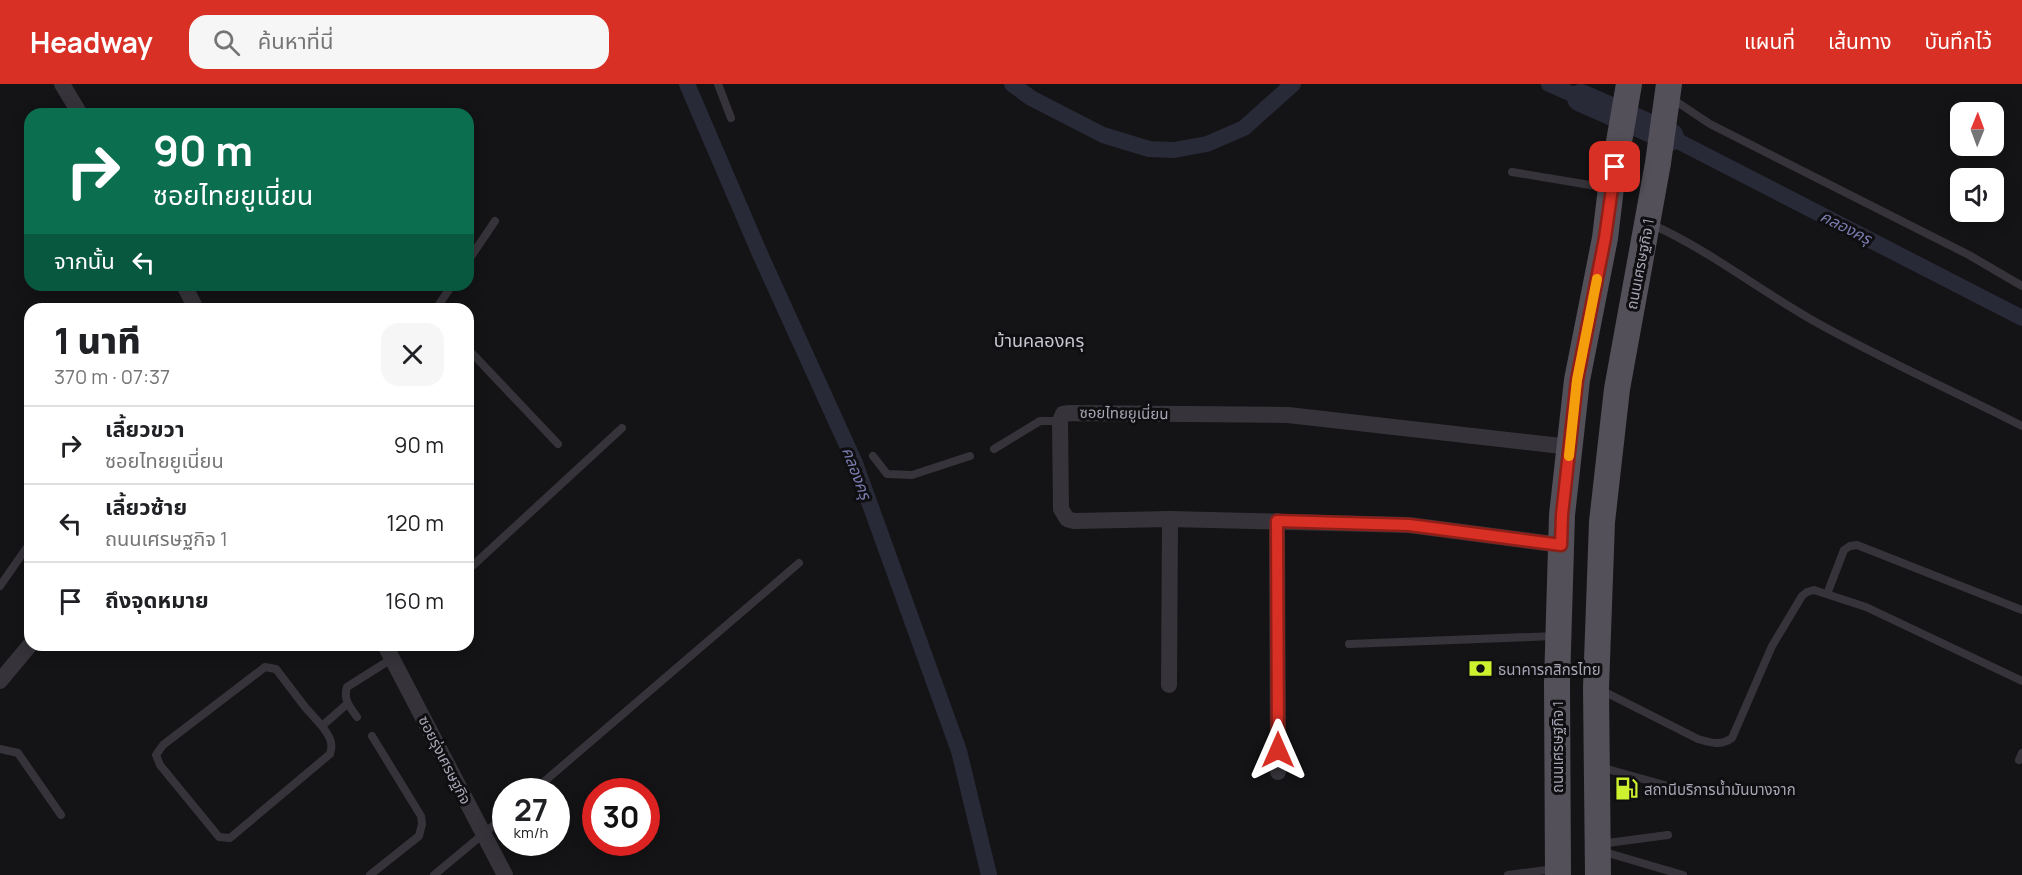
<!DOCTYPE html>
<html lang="th">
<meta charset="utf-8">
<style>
:root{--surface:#fff;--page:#f6f6f6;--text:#202124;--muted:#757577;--line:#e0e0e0;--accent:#d93025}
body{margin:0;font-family:Manrope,"Noto Sans Thai",sans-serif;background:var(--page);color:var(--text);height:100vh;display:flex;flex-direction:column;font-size:22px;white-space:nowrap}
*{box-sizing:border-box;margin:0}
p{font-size:20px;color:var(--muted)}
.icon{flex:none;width:33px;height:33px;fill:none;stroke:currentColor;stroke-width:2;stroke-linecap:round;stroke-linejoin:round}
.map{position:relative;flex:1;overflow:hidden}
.drawer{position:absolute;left:24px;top:219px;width:450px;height:348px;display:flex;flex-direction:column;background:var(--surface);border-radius:18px;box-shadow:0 3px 15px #0003}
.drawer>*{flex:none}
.guide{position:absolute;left:24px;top:24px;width:450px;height:183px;border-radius:18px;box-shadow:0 3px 15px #0003;background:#0b6e4f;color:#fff;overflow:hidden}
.needle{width:39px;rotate:1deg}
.fabs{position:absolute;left:1950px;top:18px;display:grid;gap:12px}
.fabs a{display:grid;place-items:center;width:54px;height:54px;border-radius:12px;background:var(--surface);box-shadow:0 3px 15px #0003;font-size:30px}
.speed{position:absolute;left:492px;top:694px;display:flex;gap:12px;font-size:30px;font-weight:700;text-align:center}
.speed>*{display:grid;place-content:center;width:78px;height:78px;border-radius:50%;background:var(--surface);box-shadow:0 3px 15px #0003;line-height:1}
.speed small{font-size:15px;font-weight:400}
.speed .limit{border:9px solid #d22;background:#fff;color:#111}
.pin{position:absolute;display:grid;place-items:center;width:51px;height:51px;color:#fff;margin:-26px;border-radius:12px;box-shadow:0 3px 9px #0006}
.me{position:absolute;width:66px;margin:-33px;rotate:0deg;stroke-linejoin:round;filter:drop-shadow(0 0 4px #0008)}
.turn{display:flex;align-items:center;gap:21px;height:126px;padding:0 30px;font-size:27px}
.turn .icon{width:78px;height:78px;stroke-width:2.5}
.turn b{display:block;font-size:42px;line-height:51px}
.then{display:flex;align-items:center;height:57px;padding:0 30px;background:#0003;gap:12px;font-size:22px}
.round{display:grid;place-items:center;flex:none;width:63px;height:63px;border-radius:18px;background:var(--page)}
.summary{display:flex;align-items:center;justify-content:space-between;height:102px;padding:0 30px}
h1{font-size:36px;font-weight:800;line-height:45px}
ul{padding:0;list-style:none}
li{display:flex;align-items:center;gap:18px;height:78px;padding:0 30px;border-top:2px solid var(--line)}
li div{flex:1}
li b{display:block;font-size:22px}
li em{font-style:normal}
header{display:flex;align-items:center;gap:36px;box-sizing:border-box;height:84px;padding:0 30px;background:var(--accent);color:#fff}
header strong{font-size:28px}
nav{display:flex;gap:33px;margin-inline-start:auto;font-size:21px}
.search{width:420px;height:54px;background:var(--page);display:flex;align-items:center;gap:15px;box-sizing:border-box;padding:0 21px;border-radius:18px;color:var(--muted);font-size:22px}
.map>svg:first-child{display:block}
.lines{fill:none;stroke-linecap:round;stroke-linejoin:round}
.canal{stroke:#292a38;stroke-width:16}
.river{stroke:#292a38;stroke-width:28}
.lane{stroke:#36343a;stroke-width:8}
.street{stroke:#36343a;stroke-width:16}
.primary{stroke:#535059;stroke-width:26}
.route-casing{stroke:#8d1f18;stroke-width:15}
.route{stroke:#d93025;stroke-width:10}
.slow{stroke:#f59e0b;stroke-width:10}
.labels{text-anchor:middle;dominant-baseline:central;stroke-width:6;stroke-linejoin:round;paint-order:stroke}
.street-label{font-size:15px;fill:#a8a5b5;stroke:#0f0e10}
.poi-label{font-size:15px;fill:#a8a5b5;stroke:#0f0e10;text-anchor:start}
.water-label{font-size:16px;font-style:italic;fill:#7b7cb0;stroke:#0f0e10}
.quarter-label{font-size:18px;fill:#c8c6d1;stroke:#0f0e10}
</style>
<header>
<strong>Headway</strong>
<div class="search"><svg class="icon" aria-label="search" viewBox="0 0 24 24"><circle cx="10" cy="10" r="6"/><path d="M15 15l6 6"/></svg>ค้นหาที่นี่</div>
<nav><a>แผนที่</a><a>เส้นทาง</a><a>บันทึกไว้</a></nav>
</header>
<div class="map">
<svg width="2022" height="791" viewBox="0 0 2022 791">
<rect width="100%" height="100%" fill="#141315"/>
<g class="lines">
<path class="canal" d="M687 0 760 170 855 379 959 667 989 791
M1012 0 1031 14 1103 51 1149 65 1174 66 1207 60 1244 44 1293 0
M1549 0 1581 14
M1670 53 2022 234"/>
<path class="river" d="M1581 14 1670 53"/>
<path class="lane" d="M718 0 731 34
M1671 14 1710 40 1969 171 2022 202
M1512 88 1608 104
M1651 140C1711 167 1763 209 1821 241 1886 277 1955 308 2022 342
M468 177 495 137
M436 225 452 201
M468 265 558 360
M994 365 1040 337H1060
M873 372 887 390 912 391 970 372
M468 486 622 344
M0 502 30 459
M1827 510 1844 466 1850 462 1857 461 2022 526
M1349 560 1555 552
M1601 606 1698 655C1711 659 1721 662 1732 654L1772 562 1802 512 1807 508 1814 506 1866 523 2022 597
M357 633C350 623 343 616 347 603L393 574
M322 642 305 623 276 585 265 583 163 661 156 671 160 681 219 753 230 754 330 670C334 658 329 652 322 642L347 620
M0 665 18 669 61 731
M2019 676 2022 669
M1600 683 1668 702
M532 708 799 479
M1600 760 1668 751
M1601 767 1683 791
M370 791 419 752 422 740 421 732 372 652
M434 791 506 731
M1508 791 1554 785"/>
<path class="street" d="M62 0 80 30
M184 201 196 225
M1277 437 1278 688
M1561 461 1409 441 1170 435 1074 437 1067 435 1061 425 1060 337 1063 330 1069 329 1288 331 1570 363
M385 561 505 791
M0 597 30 561
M1169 601 1170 435"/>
<path class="primary" d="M1558 791 1557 599 1562 431 1577 296 1605 154 1611 104 1629 0
M1598 791 1596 604 1602 438 1617 305 1658 79 1669 0"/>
</g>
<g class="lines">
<defs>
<path id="route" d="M1278 666 1277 437 1409 441 1561 461 1562 431 1577 296 1605 154 1615 83"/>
</defs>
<use href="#route" class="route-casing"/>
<use href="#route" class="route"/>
<path class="slow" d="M1569 372 1577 296 1597 195"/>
</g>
<defs>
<symbol id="bank-bare" viewBox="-9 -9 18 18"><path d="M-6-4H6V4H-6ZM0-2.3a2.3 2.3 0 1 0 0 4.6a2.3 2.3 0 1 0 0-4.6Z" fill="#cef12f" stroke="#0f0e10" stroke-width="2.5" paint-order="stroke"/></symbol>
<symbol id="fuel-bare" viewBox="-9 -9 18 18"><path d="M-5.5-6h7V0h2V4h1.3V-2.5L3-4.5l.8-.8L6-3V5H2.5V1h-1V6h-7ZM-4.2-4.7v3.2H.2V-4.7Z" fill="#cef12f" stroke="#0f0e10" stroke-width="2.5" paint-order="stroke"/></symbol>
</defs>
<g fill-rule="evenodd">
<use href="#bank-bare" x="1464" y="568" width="33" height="33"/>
<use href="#fuel-bare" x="1610" y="688" width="33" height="33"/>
</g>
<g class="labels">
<g class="street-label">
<text transform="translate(1640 180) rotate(-79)">ถนนเศรษฐกิจ 1</text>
<text transform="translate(1124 329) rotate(1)">ซอยไทยยูเนี่ยน</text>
<text transform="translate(1557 663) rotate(-90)">ถนนเศรษฐกิจ 1</text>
<text transform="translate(445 676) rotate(63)">ซอยรุ่งเศรษฐกิจ</text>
</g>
<g class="poi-label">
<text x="1498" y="585">ธนาคารกสิกรไทย</text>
<text x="1644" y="705">สถานีบริการน้ำมันบางจาก</text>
</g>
<g class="water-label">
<text transform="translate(1846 143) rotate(27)">คลองครุ</text>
<text transform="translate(857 389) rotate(69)">คลองครุ</text>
</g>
<g class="quarter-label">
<text x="1039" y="256">บ้านคลองครุ</text>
</g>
</g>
</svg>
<div class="fabs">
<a><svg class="needle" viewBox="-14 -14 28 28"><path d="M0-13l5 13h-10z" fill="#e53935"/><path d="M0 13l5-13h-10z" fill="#757577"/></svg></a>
<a><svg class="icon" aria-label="sound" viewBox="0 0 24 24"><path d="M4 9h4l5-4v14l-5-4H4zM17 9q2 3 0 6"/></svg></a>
</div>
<div class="speed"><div>27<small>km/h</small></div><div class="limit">30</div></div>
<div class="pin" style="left:1615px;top:83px;background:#d93025"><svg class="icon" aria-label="arrive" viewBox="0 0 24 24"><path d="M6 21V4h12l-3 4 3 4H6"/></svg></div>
<svg class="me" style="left:1278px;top:666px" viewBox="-20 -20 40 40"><path d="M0-17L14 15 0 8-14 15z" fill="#d93025" stroke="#fff" stroke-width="4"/></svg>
<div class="guide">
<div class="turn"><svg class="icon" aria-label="right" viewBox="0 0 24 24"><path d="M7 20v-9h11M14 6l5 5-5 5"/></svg><div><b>90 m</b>ซอยไทยยูเนี่ยน</div></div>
<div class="then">จากนั้น<svg class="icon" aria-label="left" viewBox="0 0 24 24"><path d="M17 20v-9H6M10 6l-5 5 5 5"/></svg></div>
</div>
<section class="drawer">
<div class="summary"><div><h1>1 นาที</h1><p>370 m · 07:37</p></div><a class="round"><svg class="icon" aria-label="close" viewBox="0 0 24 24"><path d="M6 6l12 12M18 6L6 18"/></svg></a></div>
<ul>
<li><svg class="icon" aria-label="right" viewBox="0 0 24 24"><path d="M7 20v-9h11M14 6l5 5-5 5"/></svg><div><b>เลี้ยวขวา</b><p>ซอยไทยยูเนี่ยน</p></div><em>90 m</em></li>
<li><svg class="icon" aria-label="left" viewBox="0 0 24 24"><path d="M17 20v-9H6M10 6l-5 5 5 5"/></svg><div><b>เลี้ยวซ้าย</b><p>ถนนเศรษฐกิจ 1</p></div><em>120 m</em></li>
<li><svg class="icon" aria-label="arrive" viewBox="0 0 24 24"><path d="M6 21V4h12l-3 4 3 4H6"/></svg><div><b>ถึงจุดหมาย</b></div><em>160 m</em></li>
</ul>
</section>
</div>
